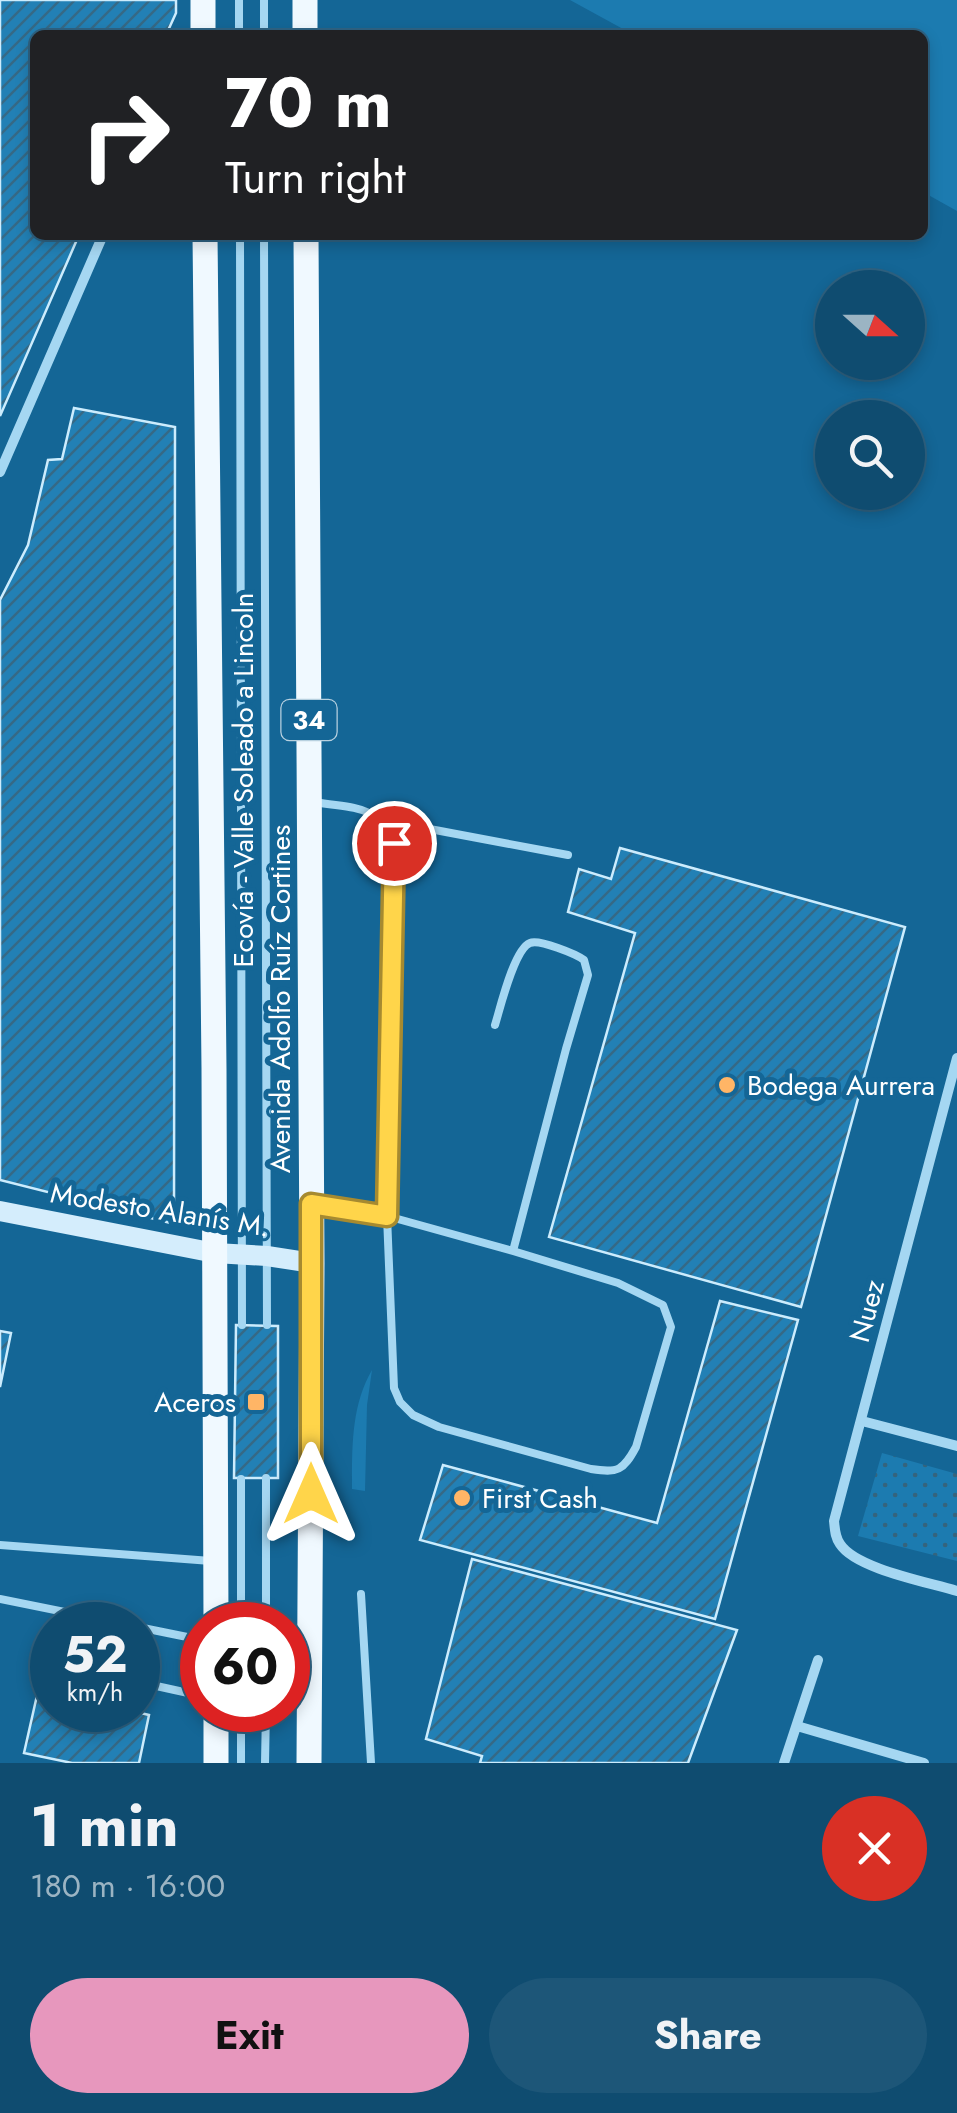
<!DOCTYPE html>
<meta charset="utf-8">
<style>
:root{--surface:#0f4c70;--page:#1d5678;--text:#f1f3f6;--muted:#9bb4c3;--line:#2f6383;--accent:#e797bd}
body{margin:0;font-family:Jost,sans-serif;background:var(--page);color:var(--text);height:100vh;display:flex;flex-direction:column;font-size:38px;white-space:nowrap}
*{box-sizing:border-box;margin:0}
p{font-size:32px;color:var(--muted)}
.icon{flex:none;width:55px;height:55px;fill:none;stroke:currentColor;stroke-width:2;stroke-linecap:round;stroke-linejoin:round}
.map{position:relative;height:1763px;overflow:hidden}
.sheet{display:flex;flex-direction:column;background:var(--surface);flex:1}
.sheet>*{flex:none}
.top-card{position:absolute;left:30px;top:30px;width:898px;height:210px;border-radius:15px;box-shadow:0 5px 15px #0003,0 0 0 2px var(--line);background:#202124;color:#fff;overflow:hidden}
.needle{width:65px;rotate:111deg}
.controls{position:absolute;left:815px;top:270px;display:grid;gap:20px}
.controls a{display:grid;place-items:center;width:110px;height:110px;border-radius:50%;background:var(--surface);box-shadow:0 5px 15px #0003,0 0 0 2px var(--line);font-size:50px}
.speed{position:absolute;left:30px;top:1602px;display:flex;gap:20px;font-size:50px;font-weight:700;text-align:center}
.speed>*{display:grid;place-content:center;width:130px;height:130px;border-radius:50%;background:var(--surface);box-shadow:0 5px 15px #0003,0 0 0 2px var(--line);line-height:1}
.speed small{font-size:25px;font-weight:400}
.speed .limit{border:15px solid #d22;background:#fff;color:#111}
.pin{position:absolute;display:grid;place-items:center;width:85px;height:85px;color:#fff;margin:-42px;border:5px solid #fff;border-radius:50%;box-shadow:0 2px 10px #0007}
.me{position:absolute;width:110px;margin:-55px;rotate:0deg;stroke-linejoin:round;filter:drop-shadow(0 0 8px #0008)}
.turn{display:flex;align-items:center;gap:35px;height:210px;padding:0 30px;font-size:45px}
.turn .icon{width:130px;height:130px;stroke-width:2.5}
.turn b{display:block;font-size:70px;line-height:85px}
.round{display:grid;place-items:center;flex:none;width:105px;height:105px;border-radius:52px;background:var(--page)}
.head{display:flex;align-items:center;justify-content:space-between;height:170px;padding:0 30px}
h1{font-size:60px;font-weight:700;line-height:75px}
.primary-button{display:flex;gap:20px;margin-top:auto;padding:20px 30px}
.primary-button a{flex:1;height:115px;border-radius:60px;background:var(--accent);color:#111;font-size:40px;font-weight:700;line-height:115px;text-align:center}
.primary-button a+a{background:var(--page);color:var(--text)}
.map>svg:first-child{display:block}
.grass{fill:#1c7bb0}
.park{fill:url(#park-dots)}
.building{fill:url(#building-hatch);stroke:#ccecfd;stroke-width:2.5}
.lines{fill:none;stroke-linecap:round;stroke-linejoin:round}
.lane{stroke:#a5d7f2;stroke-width:8}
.street{stroke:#a5d7f2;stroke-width:10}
.secondary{stroke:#d4edfc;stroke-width:20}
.primary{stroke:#f0f9ff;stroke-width:25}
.route-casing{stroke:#a68a30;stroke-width:25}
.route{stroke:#ffd54a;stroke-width:18}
.poi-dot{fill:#ffb566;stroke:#146696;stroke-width:4}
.labels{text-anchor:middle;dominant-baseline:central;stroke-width:10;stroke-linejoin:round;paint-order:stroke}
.shield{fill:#146696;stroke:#b8d1e0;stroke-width:2.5}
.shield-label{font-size:25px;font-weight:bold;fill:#fff}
.street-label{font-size:28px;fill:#fff;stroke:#146696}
.poi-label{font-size:28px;fill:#fff;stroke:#146696;text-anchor:start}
</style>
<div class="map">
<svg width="957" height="1763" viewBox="0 0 957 1763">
<defs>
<pattern id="park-dots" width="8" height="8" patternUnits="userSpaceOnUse" patternTransform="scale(2.5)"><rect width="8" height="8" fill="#1c7bb0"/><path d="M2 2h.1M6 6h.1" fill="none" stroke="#34647e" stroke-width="1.8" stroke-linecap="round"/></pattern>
<pattern id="building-hatch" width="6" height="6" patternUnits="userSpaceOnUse" patternTransform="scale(2.5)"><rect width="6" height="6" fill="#2280b5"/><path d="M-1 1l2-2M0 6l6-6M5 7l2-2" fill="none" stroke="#356986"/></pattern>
</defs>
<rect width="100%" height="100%" fill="#146696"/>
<path class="grass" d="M570 0H957V211L923 192 922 35H634Z
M372 1370 367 1405 365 1491 352 1489C352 1448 351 1406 372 1370Z"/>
<path class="park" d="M882 1453 957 1474V1561L858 1536Z"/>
<path class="building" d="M0 0H176V13L166 35H35V235H79L0 416Z
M74 408 175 427 174 1224 0 1180V600L28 545 48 460 62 459Z
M620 848 905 927 801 1307 549 1237 635 933 568 912 579 869 611 879Z
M720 1301 798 1320 715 1619 420 1540 443 1465 657 1523Z
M236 1325 278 1326V1478H234Z
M0 1331 11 1333 0 1387Z
M472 1559 737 1630 688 1763H480L482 1756 426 1739Z
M38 1691 52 1694V1710H128L149 1715 139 1763H72L24 1753Z"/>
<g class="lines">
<path class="lane" d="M239 0V35
M264 0V35
M240 235 242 1325
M264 235 267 1325
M315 802C352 809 378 803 394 843L387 1216 513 1251 618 1283 663 1305 671 1327 636 1447C623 1471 618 1473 591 1469L439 1427 413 1415 400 1402 394 1388 387 1216 315 1205
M382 820 568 855
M495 1025C500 1009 514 949 530 943 539 939 576 954 584 960L588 975 566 1049 513 1251
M0 1545 211 1561
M361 1594 371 1763
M0 1599 129 1625
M241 1625V1479
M266 1625V1478
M138 1627 202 1640
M138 1682 202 1696
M241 1763V1710
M265 1763 266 1710"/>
<path class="street" d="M0 472 103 235
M957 1058 834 1521C835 1530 835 1537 840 1544 856 1569 928 1582 957 1591
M862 1421 957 1446
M797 1726 924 1763
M784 1763 818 1660"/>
<path class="secondary" d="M0 1211 215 1253 267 1256 312 1263"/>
<path class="primary" d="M305 0V35
M203 35V0
M205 235 214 1068 216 1625
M306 235 312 1263 309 1763
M216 1710V1763"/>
</g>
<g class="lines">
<defs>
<path id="route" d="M311 1494V1204L387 1216 394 843"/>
</defs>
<use href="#route" class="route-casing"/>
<use href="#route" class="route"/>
</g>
<g class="poi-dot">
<circle cx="727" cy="1085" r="10"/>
<rect x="246" y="1392" width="20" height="20" rx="5"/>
<circle cx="462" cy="1498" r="10"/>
</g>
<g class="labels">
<rect class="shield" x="281.5" y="700" width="55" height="40" rx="8"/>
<g class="shield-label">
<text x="309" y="720">34</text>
</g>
<g class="street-label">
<text transform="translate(243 780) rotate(-90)">Ecovía - Valle Soleado a Lincoln</text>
<text transform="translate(280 999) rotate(-90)">Avenida Adolfo Ruíz Cortines</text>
<text transform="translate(160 1210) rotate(9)">Modesto Alanís M.</text>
<text transform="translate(867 1311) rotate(-75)">Nuez</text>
</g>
<g class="poi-label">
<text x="747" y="1085">Bodega Aurrera</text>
<text x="236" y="1402" text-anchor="end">Aceros</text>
<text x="482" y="1498">First Cash</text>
</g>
</g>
</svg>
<div class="controls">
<a><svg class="needle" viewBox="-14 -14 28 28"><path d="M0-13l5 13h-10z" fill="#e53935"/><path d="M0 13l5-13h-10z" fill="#9bb4c3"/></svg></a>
<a><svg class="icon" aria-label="search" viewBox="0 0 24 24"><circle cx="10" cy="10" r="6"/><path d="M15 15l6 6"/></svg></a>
</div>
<div class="speed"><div>52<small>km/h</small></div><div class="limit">60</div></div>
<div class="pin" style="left:394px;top:843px;background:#d93025"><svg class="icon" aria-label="arrive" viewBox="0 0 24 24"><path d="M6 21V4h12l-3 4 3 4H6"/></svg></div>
<svg class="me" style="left:311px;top:1494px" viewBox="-20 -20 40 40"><path d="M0-17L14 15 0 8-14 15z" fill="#ffd54a" stroke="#fff" stroke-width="4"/></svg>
<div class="top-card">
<div class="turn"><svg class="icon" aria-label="right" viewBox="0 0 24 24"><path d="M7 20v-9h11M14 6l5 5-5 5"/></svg><div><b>70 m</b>Turn right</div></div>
</div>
</div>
<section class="sheet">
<div class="head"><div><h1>1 min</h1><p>180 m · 16:00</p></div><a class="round" style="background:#d93025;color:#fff"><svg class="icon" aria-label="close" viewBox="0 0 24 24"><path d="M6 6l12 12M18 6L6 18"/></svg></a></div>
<div class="primary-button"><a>Exit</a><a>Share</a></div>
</section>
